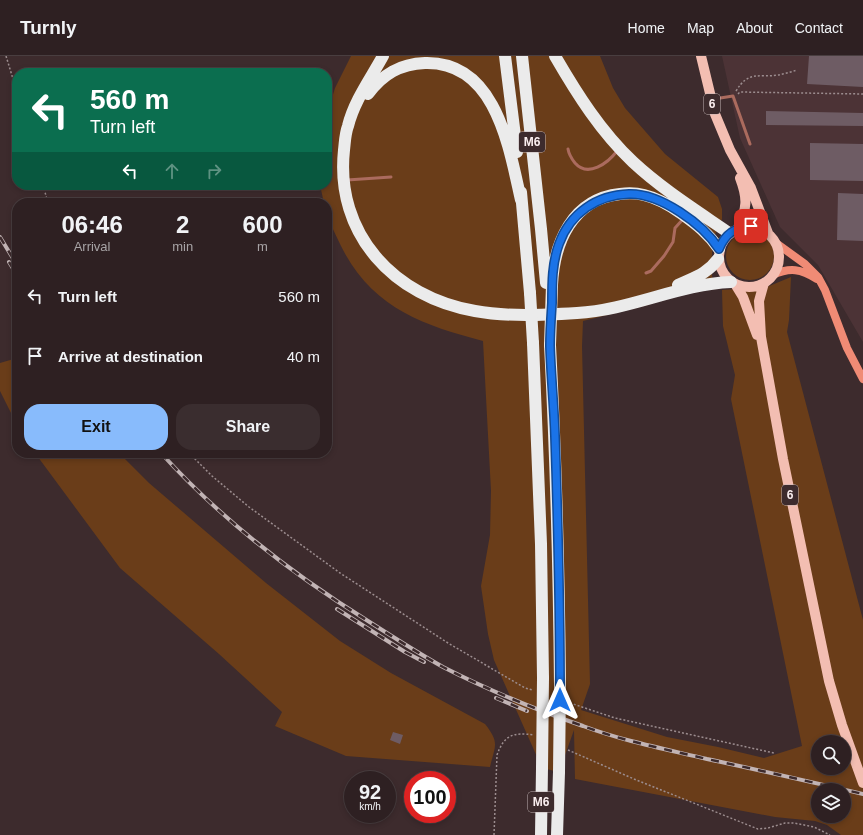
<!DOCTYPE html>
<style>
:root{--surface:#2e2022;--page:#3a2d2f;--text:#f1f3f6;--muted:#a7a3a5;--line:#493e40;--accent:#88bbfc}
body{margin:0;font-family:Arial,sans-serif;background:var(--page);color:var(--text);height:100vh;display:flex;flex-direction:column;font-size:15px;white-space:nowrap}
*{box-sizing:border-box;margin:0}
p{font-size:13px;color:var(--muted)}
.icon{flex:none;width:22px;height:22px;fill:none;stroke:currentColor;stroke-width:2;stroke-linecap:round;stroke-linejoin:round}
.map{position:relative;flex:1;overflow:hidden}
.sheet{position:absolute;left:12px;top:142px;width:320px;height:260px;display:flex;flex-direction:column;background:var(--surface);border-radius:16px;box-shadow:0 2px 6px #0003,0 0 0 1px var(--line)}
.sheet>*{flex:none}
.top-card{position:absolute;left:12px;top:12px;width:320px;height:122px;border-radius:16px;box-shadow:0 2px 6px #0003,0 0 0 1px var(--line);background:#0b6e4f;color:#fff;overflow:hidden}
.tools{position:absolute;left:811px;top:679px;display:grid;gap:8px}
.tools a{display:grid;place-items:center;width:40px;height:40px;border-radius:50%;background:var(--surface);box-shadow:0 2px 6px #0003,0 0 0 1px var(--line);font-size:20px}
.speed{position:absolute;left:344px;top:715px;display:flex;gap:8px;font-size:20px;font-weight:700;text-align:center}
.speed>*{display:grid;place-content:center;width:52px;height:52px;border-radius:50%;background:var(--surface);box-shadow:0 2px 6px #0003,0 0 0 1px var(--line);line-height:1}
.speed small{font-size:10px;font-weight:400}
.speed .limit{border:6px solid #d22;background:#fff;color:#111}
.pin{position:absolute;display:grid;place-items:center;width:34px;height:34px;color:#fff;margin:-17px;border-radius:8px;box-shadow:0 2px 6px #0006}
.me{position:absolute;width:44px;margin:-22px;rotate:0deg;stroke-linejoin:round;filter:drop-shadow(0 0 3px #0008)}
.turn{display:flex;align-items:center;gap:14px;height:84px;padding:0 12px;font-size:18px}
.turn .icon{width:52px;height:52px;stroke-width:2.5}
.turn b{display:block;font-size:28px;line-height:34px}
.lanes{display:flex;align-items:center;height:38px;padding:0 12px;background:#0003;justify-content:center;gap:20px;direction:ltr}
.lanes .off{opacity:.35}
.eta{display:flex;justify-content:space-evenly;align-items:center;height:68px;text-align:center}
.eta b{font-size:24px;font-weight:600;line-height:28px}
.button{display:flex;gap:8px;margin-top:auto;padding:8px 12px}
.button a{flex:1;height:46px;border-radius:16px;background:var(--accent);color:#111;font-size:16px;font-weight:600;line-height:46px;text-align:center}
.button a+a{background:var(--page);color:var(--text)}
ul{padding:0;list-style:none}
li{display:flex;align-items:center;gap:12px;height:60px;padding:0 12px}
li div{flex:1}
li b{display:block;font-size:15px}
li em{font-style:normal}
header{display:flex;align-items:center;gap:24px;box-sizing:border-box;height:56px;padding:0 20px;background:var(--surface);border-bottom:1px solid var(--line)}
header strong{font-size:19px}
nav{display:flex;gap:22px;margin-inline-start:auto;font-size:14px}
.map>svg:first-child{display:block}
.built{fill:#4c3336}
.green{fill:#6a3d19;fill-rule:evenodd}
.building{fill:#6e5c64}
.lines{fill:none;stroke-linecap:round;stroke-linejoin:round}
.path{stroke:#9c8d8f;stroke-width:1.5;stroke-dasharray:2 2;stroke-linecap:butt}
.lane{stroke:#ab6b5e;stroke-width:3}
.secondary{stroke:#f08b75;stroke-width:8}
.primary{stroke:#f3beb2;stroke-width:10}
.highway{stroke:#ebebeb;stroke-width:12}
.rail-casing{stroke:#c2b4b5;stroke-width:4}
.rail{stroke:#3d2b2d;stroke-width:2.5;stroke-dasharray:8;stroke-linecap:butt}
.highway-bridge{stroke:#ebebeb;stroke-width:12}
.route-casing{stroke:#114b97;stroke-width:10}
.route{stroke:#1a73e8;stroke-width:7}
.labels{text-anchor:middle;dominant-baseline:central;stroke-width:4;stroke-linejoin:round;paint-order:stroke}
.shield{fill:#3d2b2d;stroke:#c3b5b6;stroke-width:1}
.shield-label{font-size:12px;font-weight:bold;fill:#fcf0f1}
</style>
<header>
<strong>Turnly</strong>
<nav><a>Home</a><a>Map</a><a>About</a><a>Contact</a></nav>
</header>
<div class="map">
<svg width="863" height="779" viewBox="0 0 863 779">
<rect width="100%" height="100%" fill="#3d2b2d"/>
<path class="built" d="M722 0H863V286L818 209 780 171 740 82Z"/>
<path class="green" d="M351 0H600L613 32 625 52 665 98 718 141 722 153V163L713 183 711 212 713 226 648 249 583 265 582 290 590 628 581 654 667 681 718 691 764 702 802 690 731 343 735 319 723 270 722 234 767 231 791 221 789 264 787 276 863 564V779H841L827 769 815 765 775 761 575 723 574 674 559 716 542 712 494 604 488 578 481 530 490 479 491 435 483 285C422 269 371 251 341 190 334 175 327 164 327 147H324L320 129H327V58L335 32ZM818 686H844V712H818ZM818 734H844V760H818Z
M726 200a24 24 0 1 1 48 0a24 24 0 1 1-48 0Z
M17 302V369L0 335V307Z
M35 397H119L149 427 266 527 340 585 391 617 485 668C500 687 495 689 490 711L346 700 275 670 282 656 219 598 120 512Z"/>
<path class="building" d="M809 0H863V31L807 28Z
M766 55 863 57V70L766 69Z
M810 87 863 88V125L810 124Z
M838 137 863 138V185L837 184Z
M393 676 403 679 400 688 390 684Z"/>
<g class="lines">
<path class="path" d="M6 0 17 36
M736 35C749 14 758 22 778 19 784 18 791 16 797 14
M738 38 740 36 863 38
M43 129 48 147
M189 397 212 420 249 451 340 517 448 587 525 632 533 634
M570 647 615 662 774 697
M568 694 634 723 758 773 768 772 785 767H794L814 771 830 779
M494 779 497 699C504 679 513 676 534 679"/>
<path class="lane" d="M714 43 733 40 750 88
M568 93C569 99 571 102 575 107 588 122 608 107 617 95
M347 124 391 121
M646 217 651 215 664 200 673 186 675 172 684 162"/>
<path class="secondary" d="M776 187 805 208 818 221 825 234 847 292 863 323
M773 219C790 211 801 213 817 223"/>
<path class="primary" d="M701 0 715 58 730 94 751 132 768 177
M719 201a30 30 0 1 1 60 0a30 30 0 1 1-60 0Z
M738 172C747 152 748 143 740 122
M764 227 759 245 761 281 783 403 829 625 842 669 863 727
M735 228 743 241 757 279"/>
<path class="highway" d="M383 0C371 22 354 45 348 70 345 78 345 86 344 94 335 178 394 241 475 255 508 261 544 259 577 257 630 254 679 228 731 226
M505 0 517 96
M522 0 541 173 546 227
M555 0C577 38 601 76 633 106 662 133 697 155 729 177
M368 38C383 18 400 8 425 7 496 5 509 91 521 144
M521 136 530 237
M552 229C554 187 572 143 620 138 628 137 636 137 644 139 657 142 671 150 682 158 696 168 709 178 719 193
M678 229C695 221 707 218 718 203
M533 287 541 488 543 622
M550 289C556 403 559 516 560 630
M541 779 542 712
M557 779 559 716"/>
<defs>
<path id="rail" d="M0 181 17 209
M9 206 17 219
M161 397C221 463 292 518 368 565 393 581 418 597 443 611 486 633 537 654 583 670 623 685 665 693 707 703 759 714 811 726 863 738
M337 553 405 596 424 606
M496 642 527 655"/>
</defs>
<use href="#rail" class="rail-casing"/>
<use href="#rail" class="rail"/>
<path class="highway-bridge" d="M530 237 533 287
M550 289 552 229
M542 712 543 622
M559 716 560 630"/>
</g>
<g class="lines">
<defs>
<path id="route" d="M560 644C560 556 558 468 555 380 554 350 551 320 550 290 550 276 551 262 552 247 552 227 552 207 559 188 570 157 597 139 629 138 660 137 703 168 719 193 725 178 735 171 751 170"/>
</defs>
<use href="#route" class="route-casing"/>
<use href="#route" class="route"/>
</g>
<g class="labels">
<g class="shield">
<rect x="704" y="38" width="16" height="20" rx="3"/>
<rect x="519" y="76" width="26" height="20" rx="3"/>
<rect x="782" y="429" width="16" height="20" rx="3"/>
<rect x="528" y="736" width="26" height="20" rx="3"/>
</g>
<g class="shield-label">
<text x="712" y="48">6</text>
<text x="532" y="86">M6</text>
<text x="790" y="439">6</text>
<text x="541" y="746">M6</text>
</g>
</g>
</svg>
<div class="tools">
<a><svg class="icon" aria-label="search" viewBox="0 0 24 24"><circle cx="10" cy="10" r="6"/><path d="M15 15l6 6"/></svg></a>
<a><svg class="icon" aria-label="layers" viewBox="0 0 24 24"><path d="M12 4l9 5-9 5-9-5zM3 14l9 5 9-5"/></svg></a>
</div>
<div class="speed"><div>92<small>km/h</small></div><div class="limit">100</div></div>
<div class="pin" style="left:751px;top:170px;background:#d93025"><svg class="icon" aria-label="arrive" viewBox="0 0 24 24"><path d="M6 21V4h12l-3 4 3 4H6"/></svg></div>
<svg class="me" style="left:560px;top:644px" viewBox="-20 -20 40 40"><path d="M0-17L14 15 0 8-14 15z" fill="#1a73e8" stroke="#fff" stroke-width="4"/></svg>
<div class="top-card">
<div class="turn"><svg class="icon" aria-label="left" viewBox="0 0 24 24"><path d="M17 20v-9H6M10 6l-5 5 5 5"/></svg><div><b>560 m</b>Turn left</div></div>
<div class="lanes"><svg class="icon" aria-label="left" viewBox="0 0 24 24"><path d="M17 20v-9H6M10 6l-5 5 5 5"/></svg><svg class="icon off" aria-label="ahead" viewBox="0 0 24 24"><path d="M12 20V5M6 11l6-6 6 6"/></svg><svg class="icon off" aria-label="right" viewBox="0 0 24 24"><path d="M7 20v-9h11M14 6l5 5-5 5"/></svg></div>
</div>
<section class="sheet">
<div class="eta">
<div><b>06:46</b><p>Arrival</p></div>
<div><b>2</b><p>min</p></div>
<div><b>600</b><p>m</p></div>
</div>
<ul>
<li><svg class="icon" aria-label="left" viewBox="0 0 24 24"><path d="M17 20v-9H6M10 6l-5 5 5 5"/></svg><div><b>Turn left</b></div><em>560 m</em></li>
<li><svg class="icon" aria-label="arrive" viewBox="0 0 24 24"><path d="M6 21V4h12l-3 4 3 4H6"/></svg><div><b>Arrive at destination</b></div><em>40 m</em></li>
</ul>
<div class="button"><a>Exit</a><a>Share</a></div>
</section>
</div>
